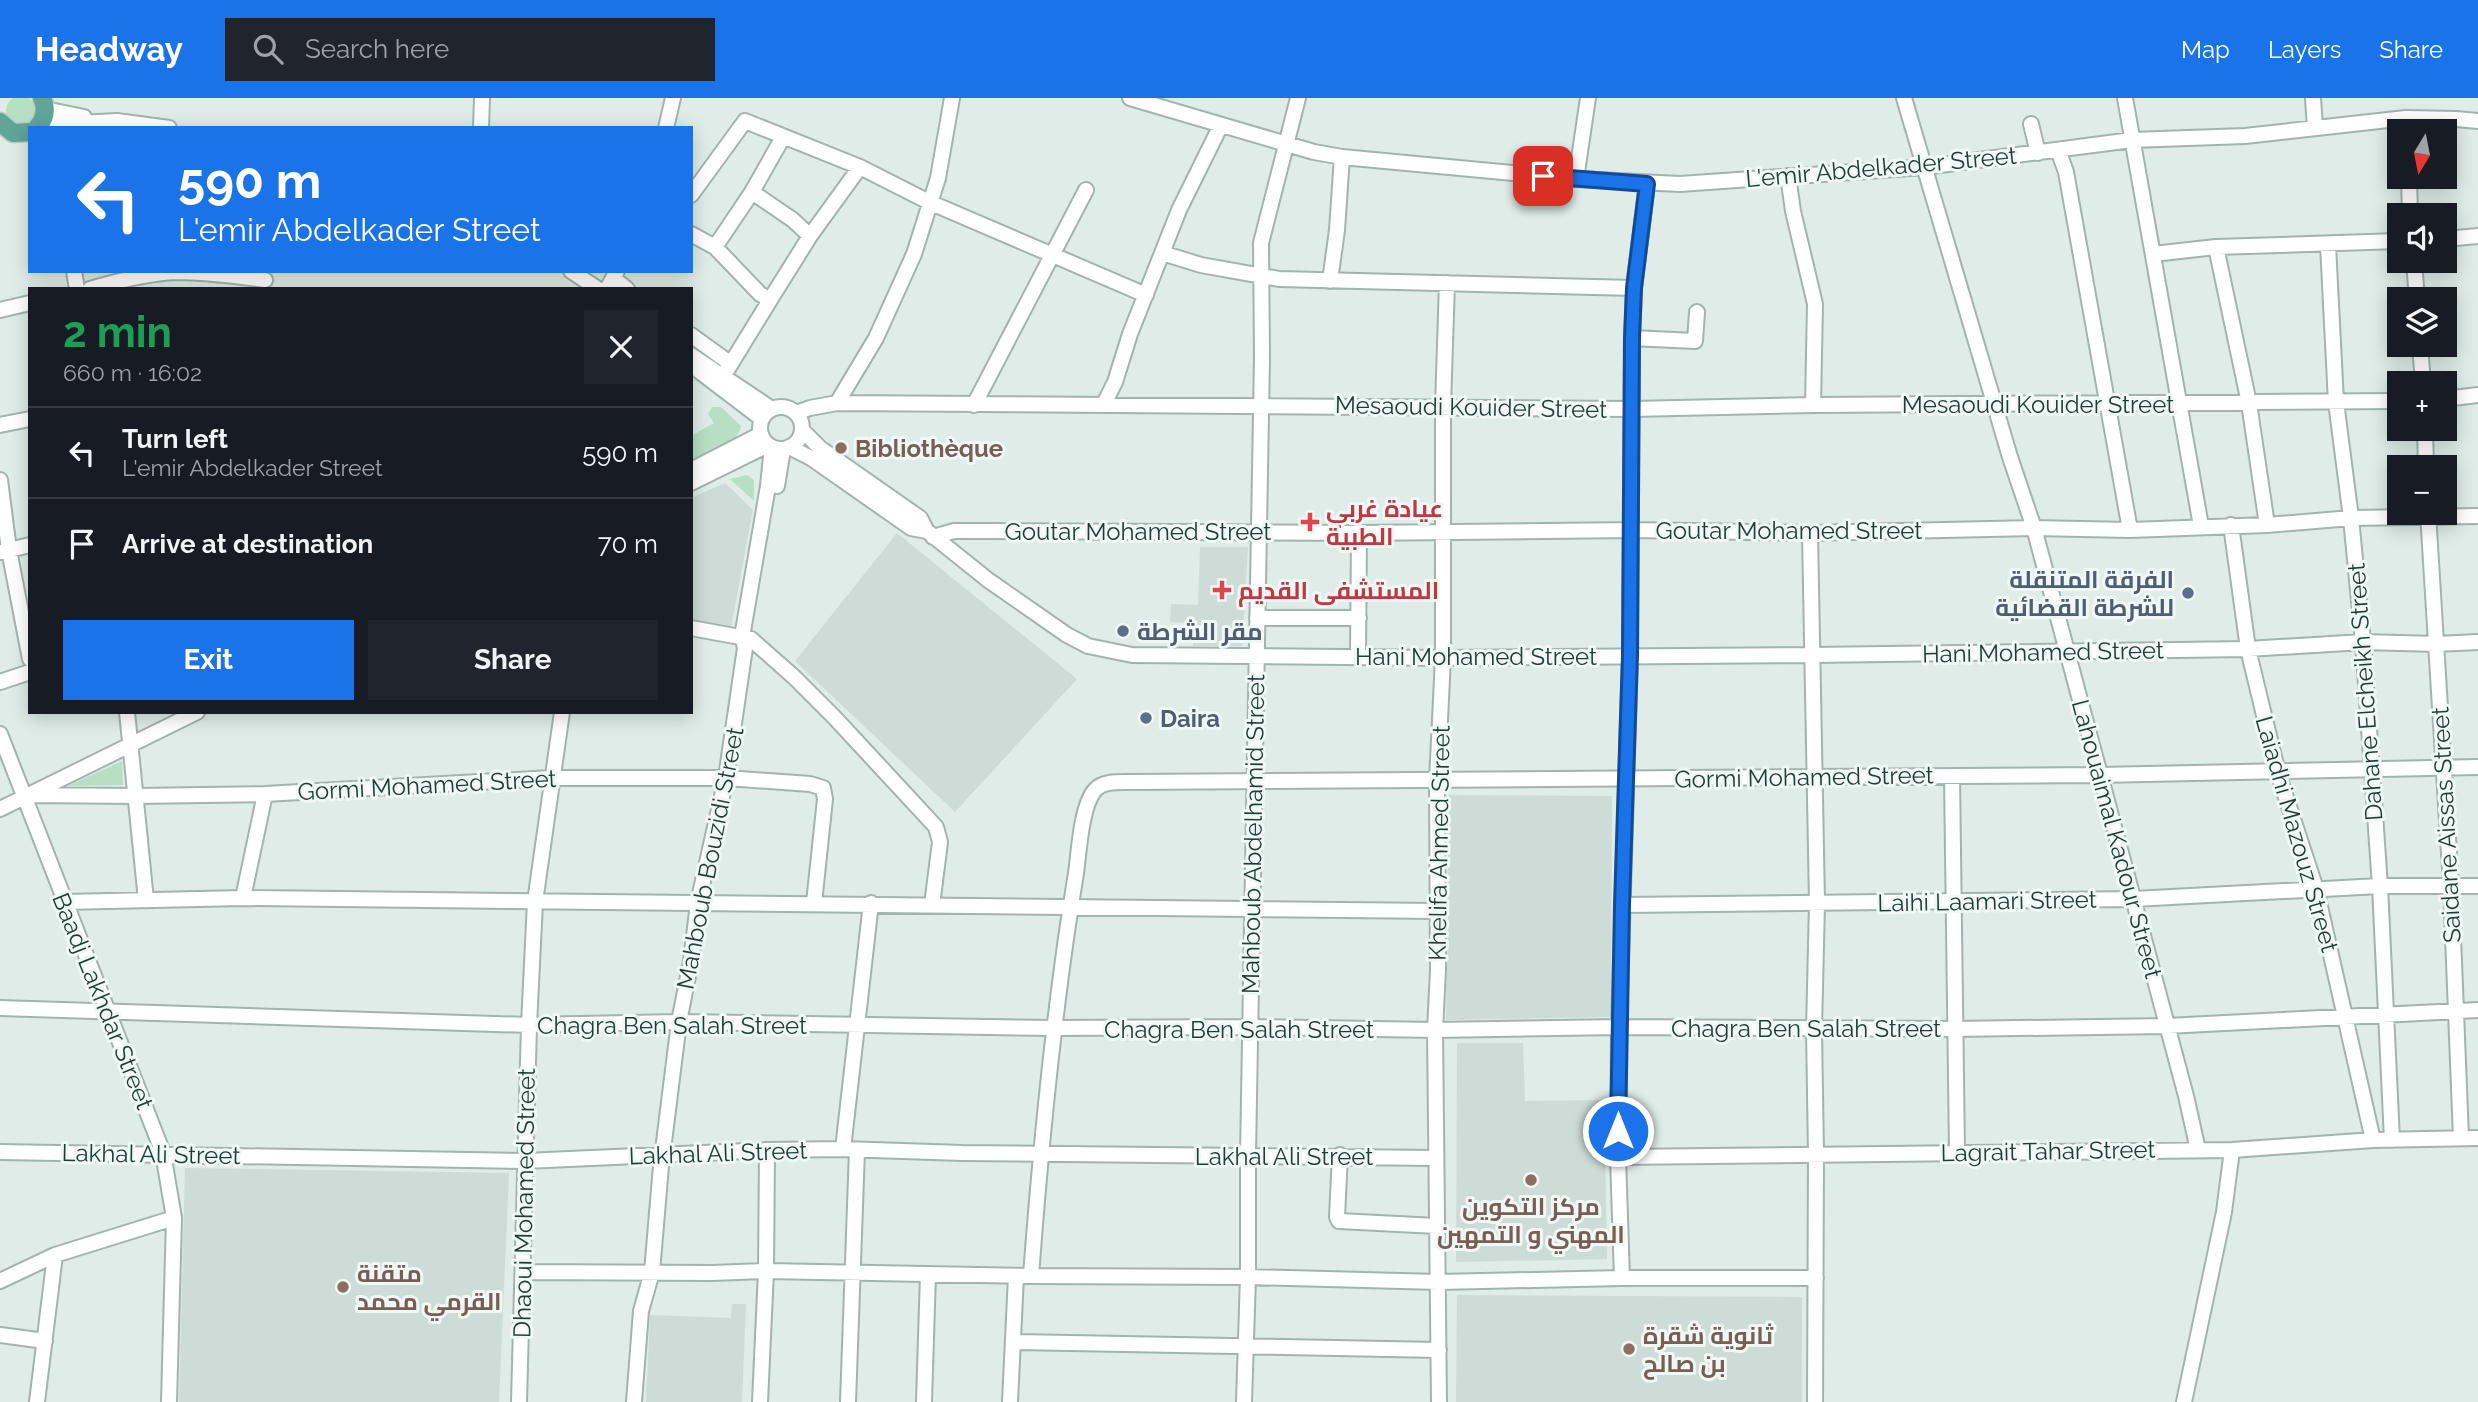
<!DOCTYPE html>
<meta charset="utf-8">
<style>
:root{--surface:#171b24;--page:#20242c;--text:#f1f3f6;--muted:#9ea1a6;--line:#363941;--accent:#1a73e8}
body{margin:0;font-family:Raleway,Cairo,sans-serif;background:var(--page);color:var(--text);height:100vh;display:flex;flex-direction:column;font-size:26px;white-space:nowrap}
*{box-sizing:border-box;margin:0}
p{font-size:23px;color:var(--muted)}
.icon{flex:none;width:38px;height:38px;fill:none;stroke:currentColor;stroke-width:2;stroke-linecap:round;stroke-linejoin:round}
.map{position:relative;flex:1;overflow:hidden}
.drawer{position:absolute;left:28px;top:189px;width:665px;height:427px;display:flex;flex-direction:column;background:var(--surface);border-radius:0px;box-shadow:0 4px 18px #0003}
.drawer>*{flex:none}
.banner{position:absolute;left:28px;top:28px;width:665px;height:147px;border-radius:0px;box-shadow:0 4px 18px #0003;background:#1a73e8;color:#fff;overflow:hidden}
.needle{width:46px;rotate:190deg}
.fabs{position:absolute;left:2387px;top:21px;display:grid;gap:14px}
.fabs a{display:grid;place-items:center;width:70px;height:70px;border-radius:0px;background:var(--surface);box-shadow:0 4px 18px #0003;font-size:35px}
.pin{position:absolute;display:grid;place-items:center;width:60px;height:60px;color:#fff;margin:-30px;border-radius:14px;box-shadow:0 4px 10px #0006}
.me{position:absolute;width:77px;margin:-38px;rotate:0deg;stroke-linejoin:round;filter:drop-shadow(0 0 5px #0008)}
.turn{display:flex;align-items:center;gap:24px;height:147px;padding:0 35px;font-size:32px}
.turn .icon{width:91px;height:91px;stroke-width:2.5}
.turn b{display:block;font-size:49px;line-height:60px}
.round{display:grid;place-items:center;flex:none;width:74px;height:74px;border-radius:0px;background:var(--page)}
.head{display:flex;align-items:center;justify-content:space-between;height:119px;padding:0 35px}
h1{font-size:42px;font-weight:700;line-height:52px;color:#1e9e55}
.primary-button{display:flex;gap:14px;margin-top:auto;padding:14px 35px}
.primary-button a{flex:1;height:80px;border-radius:0px;background:var(--accent);color:#fff;font-size:28px;font-weight:700;line-height:80px;text-align:center}
.primary-button a+a{background:var(--page);color:var(--text)}
ul{padding:0;list-style:none}
li{display:flex;align-items:center;gap:21px;height:91px;padding:0 35px;border-top:2px solid var(--line)}
li div{flex:1}
li b{display:block;font-size:26px}
li em{font-style:normal}
header{display:flex;align-items:center;gap:42px;box-sizing:border-box;height:98px;padding:0 35px;background:var(--accent);color:#fff}
header strong{font-size:33px}
nav{display:flex;gap:38px;margin-inline-start:auto;font-size:24px}
.search{width:490px;height:63px;background:var(--page);display:flex;align-items:center;gap:18px;box-sizing:border-box;padding:0 24px;border-radius:0px;color:var(--muted);font-size:26px}
.map>svg:first-child{display:block}
.built{fill:#cddcd6}
.green{fill:#b6dfc4}
.lines{fill:none;stroke-linecap:round;stroke-linejoin:round}
.minor-casing{stroke:#a2b4af;stroke-width:18}
.major-casing{stroke:#c0c9c7;stroke-width:21}
.minor{stroke:#fff;stroke-width:14}
.major{stroke:#60a598;stroke-width:18}
.route-casing{stroke:#114b97;stroke-width:18}
.route{stroke:#1a73e8;stroke-width:12}
.education-dot{fill:#8d6e63;stroke:#f0f8f5;stroke-width:2.5}
.health-dot{fill:#e0444e;stroke:#f0f8f5;stroke-width:2.5}
.service-dot{fill:#5c6f8a;stroke:#f0f8f5;stroke-width:2.5}
.labels{text-anchor:middle;dominant-baseline:central;stroke-width:6;stroke-linejoin:round;paint-order:stroke}
.street-label{font-size:24px;fill:#1f3d37;stroke:#f0f8f5}
.education-label{font-size:24px;font-weight:bold;fill:#785e54;stroke:#f0f8f5;text-anchor:start}
.health-label{font-size:24px;font-weight:bold;fill:#be3a42;stroke:#f0f8f5;text-anchor:start}
.service-label{font-size:24px;font-weight:bold;fill:#4e5e75;stroke:#f0f8f5;text-anchor:start}
</style>
<header>
<strong>Headway</strong>
<div class="search"><svg class="icon" aria-label="search" viewBox="0 0 24 24"><circle cx="10" cy="10" r="6"/><path d="M15 15l6 6"/></svg>Search here</div>
<nav><a>Map</a><a>Layers</a><a>Share</a></nav>
</header>
<div class="map">
<svg width="2478" height="1304" viewBox="0 0 2478 1304">
<rect width="100%" height="100%" fill="#dfece7"/>
<path class="built" d="M725 385 753 412 731 529 691 523V400Z
M897 435 1077 581 955 714 795 563Z
M1200 449H1248L1242 548H1193V532L1188 531 1189 525 1170 524 1171 506 1198 507Z
M1449 697 1612 698 1611 919 1446 922Z
M1457 945H1523L1525 1003 1604 1002 1607 1161 1456 1164Z
M185 1070 509 1075 499 1304H179Z
M1457 1197 1802 1199V1304H1456Z
M732 1206H746L742 1304H646L650 1217 731 1220Z"/>
<path class="green" d="M6 13a15 15 0 1 1 30 0a15 15 0 1 1-30 0Z
M712 309H721L741 328C737 349 709 357 691 367V338L714 325 708 316Z
M747 377 754 382V403L730 381Z
M122 663 123 687 68 688Z"/>
<g class="lines">
<defs>
<path id="minor" d="M1130 0 1314 54 1342 59 1576 81 1680 86 1925 69 2132 42 2245 38 2406 20 2456 21 2478 23
M1904 0 2010 359 2034 430 2186 998 2198 1052
M2125 0 2201 428
M2313 0 2315 30
M45 11 84 19
M2031 26 2038 55
M39 27 117 23 169 30
M481 30 482 0
M666 30 673 0
M2058 52 2066 74 2130 432
M1788 78 1793 113 1815 206 1813 307
M2409 79 2410 117
M1576 81 1588 0
M752 94 793 122 810 138
M691 97 745 23 860 69 929 104 1146 197
M691 136 715 149 760 196 770 202 724 277
M2445 141 2478 138
M2328 147 2336 304 2351 420 2363 544 2380 788 2392 1042
M715 149 752 94 783 39
M2216 149 2249 305 2267 427
M1162 155 1201 167 1279 181 1634 190
M2153 156 2216 149 2399 143
M2414 163 2417 201
M74 173 77 191
M571 173 598 191
M613 180 627 191
M1330 183 1337 132 1342 59
M90 191C117 183 148 175 177 174 206 174 236 178 265 182
M607 191 617 173
M770 202 810 138 860 69
M0 212 30 205
M691 237 731 266
M1632 240 1695 243 1697 214
M2420 247 2423 285
M691 257 772 311
M691 267 762 321
M2445 301 2478 297
M837 305 876 240 914 156 938 80 952 0
M1104 306 1115 284 1130 236 1179 112 1221 27
M974 307 1086 92
M760 330a21 21 0 1 1 42 0a21 21 0 1 1-42 0Z
M796 315 810 310 837 305 1631 311 1813 307 2399 303
M0 327 30 321
M2425 331 2426 369
M802 332 820 350 920 420 927 433
M789 349 811 360 911 430 927 433 988 482 1067 537 1088 548 1132 557 1443 560 1812 557 2248 551 2363 544 2437 546 2478 544
M691 372 761 336
M0 382 9 452 30 561
M691 385 768 347
M777 388 783 351
M2428 415 2451 788 2461 1040
M2231 427 2248 551 2278 675 2316 791 2373 1042
M1810 435 1817 805 1814 932 1816 1057 1815 1304
M933 439 954 433H993L1359 435 1631 432 1810 435 2034 430 2130 432 2267 427 2351 420 2478 418
M1 454 30 447
M1257 520H1359
M691 530 751 541 794 579 835 620 936 729 940 744 932 807
M1358 559 1359 435
M0 584 30 574
M127 614 146 802
M0 636 163 1055 174 1120 169 1304
M1952 678 1957 1054
M30 697 136 698 265 696 552 680H726L810 686 823 690 825 701 814 805
M0 711 197 614
M243 800 265 696
M64 804 243 800 1438 813
M1622 807 2134 801 2380 788H2478
M0 910 529 927 679 924 1054 930 1250 929 1435 932 1619 929 1954 931 2167 928 2478 912
M843 1051 871 805
M0 1054 525 1063 767 1052 843 1051 962 1055 1435 1060
M1340 1057 1337 1119 1339 1123 1437 1128
M1618 1059 2232 1052 2373 1042 2478 1040
M523 1174 712 1175 766 1173 1031 1178 1248 1179 1439 1184 1622 1180H1816
M1031 1178C1041 1043 1054 909 1076 775 1079 754 1081 708 1095 692 1103 683 1118 684 1130 684L2099 677 2478 669
M1622 1180 1618 1059 1619 929 1630 557 1632 240 1634 190 1647 86
M0 1183 55 1157 174 1120
M0 1237 45 1243
M1013 1244 1439 1252
M37 1304 55 1157
M519 1304 529 927 535 804 562 614
M634 1304 641 1213 652 1174 661 1068 679 924 691 863 698 805 726 680 745 550 742 539 768 388 772 349
M760 1304 766 1173 767 1052
M848 1304 857 1052
M924 1304 928 1176
M1010 1304 1016 1178
M1244 1304 1248 1179V1057L1262 259 1261 145 1298 0
M1439 1304 1435 932 1438 872 1437 683 1443 560V308L1447 185
M2184 1304 2224 1114 2232 1052"/>
<path id="major" d="M0 24 13 35 30 34
M37 30C45 21 47 11 42 0"/>
</defs>
<use href="#minor" class="minor-casing"/>
<use href="#major" class="major-casing"/>
<use href="#minor" class="minor"/>
<use href="#major" class="major"/>
</g>
<g class="lines">
<defs>
<path id="route" d="M1543 78 1647 86 1634 190 1632 240 1630 557 1622 807 1618 1033"/>
</defs>
<use href="#route" class="route-casing"/>
<use href="#route" class="route"/>
</g>
<g class="education-dot">
<circle cx="841" cy="350" r="7"/>
<circle cx="1531" cy="1082" r="7"/>
<circle cx="343" cy="1189" r="7"/>
<circle cx="1629" cy="1251" r="7"/>
</g>
<g class="health-dot">
<path d="M1306.5 413.5h7v7h7v7h-7v7h-7v-7h-7v-7h7z"/>
<path d="M1218.5 481.5h7v7h7v7h-7v7h-7v-7h-7v-7h7z"/>
</g>
<g class="service-dot">
<circle cx="2188" cy="495" r="7"/>
<circle cx="1123" cy="533" r="7"/>
<circle cx="1146" cy="620" r="7"/>
</g>
<g class="labels">
<g class="street-label">
<text transform="translate(1881 69) rotate(-5)">L'emir Abdelkader Street</text>
<text x="2038" y="306">Mesaoudi Kouider Street</text>
<text transform="translate(1471 309) rotate(1)">Mesaoudi Kouider Street</text>
<text x="1789" y="432">Goutar Mohamed Street</text>
<text x="1138" y="433">Goutar Mohamed Street</text>
<text transform="translate(2043 554) rotate(-1)">Hani Mohamed Street</text>
<text x="1476" y="558">Hani Mohamed Street</text>
<text transform="translate(2365 594) rotate(-94)">Dahane Elcheikh Street</text>
<text transform="translate(1804 679) rotate(-1)">Gormi Mohamed Street</text>
<text transform="translate(427 687) rotate(-3)">Gormi Mohamed Street</text>
<text transform="translate(2446 727) rotate(-93)">Saidane Aissas Street</text>
<text transform="translate(1253 736) rotate(-89)">Mahboub Abdelhamid Street</text>
<text transform="translate(2297 736) rotate(74)">Laiadhi Mazouz Street</text>
<text transform="translate(2117 741) rotate(75)">Lahouaimal Kadour Street</text>
<text transform="translate(1439 745) rotate(-89)">Khelifa Ahmed Street</text>
<text transform="translate(710 760) rotate(-79)">Mahboub Bouzidi Street</text>
<text transform="translate(1987 803) rotate(-1)">Laihi Laamari Street</text>
<text transform="translate(103 903) rotate(68)">Baadj Lakhdar Street</text>
<text x="672" y="927">Chagra Ben Salah Street</text>
<text x="1806" y="930">Chagra Ben Salah Street</text>
<text x="1239" y="931">Chagra Ben Salah Street</text>
<text transform="translate(2048 1053) rotate(-1)">Lagrait Tahar Street</text>
<text transform="translate(718 1055) rotate(-2)">Lakhal Ali Street</text>
<text transform="translate(151 1056) rotate(1)">Lakhal Ali Street</text>
<text x="1284" y="1058">Lakhal Ali Street</text>
<text transform="translate(524 1105) rotate(-89)">Dhaoui Mohamed Street</text>
</g>
<g class="education-label">
<text x="855" y="350">Bibliothèque</text>
<text x="1531" y="1108" text-anchor="middle">مركز التكوين<tspan x="1531" dy="28">المهني و التمهين</tspan></text>
<text x="357" y="1175">متقنة<tspan x="357" dy="28">القرمي محمد</tspan></text>
<text x="1643" y="1237">ثانوية شقرة<tspan x="1643" dy="28">بن صالح</tspan></text>
</g>
<g class="health-label">
<text x="1326" y="410">عيادة غربي<tspan x="1326" dy="28">الطبية</tspan></text>
<text x="1238" y="492">المستشفى القديم</text>
</g>
<g class="service-label">
<text x="2174" y="481" text-anchor="end">الفرقة المتنقلة<tspan x="2174" dy="28">للشرطة القضائية</tspan></text>
<text x="1137" y="533">مقر الشرطة</text>
<text x="1160" y="620">Daira</text>
</g>
</g>
</svg>
<div class="fabs">
<a><svg class="needle" viewBox="-14 -14 28 28"><path d="M0-13l5 13h-10z" fill="#e53935"/><path d="M0 13l5-13h-10z" fill="#9ea1a6"/></svg></a>
<a><svg class="icon" aria-label="sound" viewBox="0 0 24 24"><path d="M4 9h4l5-4v14l-5-4H4zM17 9q2 3 0 6"/></svg></a>
<a><svg class="icon" aria-label="layers" viewBox="0 0 24 24"><path d="M12 4l9 5-9 5-9-5zM3 14l9 5 9-5"/></svg></a>
<a>+</a>
<a>−</a>
</div>
<div class="pin" style="left:1543px;top:78px;background:#d93025"><svg class="icon" aria-label="arrive" viewBox="0 0 24 24"><path d="M6 21V4h12l-3 4 3 4H6"/></svg></div>
<svg class="me" style="left:1618px;top:1033px" viewBox="-20 -20 40 40"><circle r="17" fill="#1a73e8" stroke="#fff" stroke-width="3"/><path d="M0-11L8 9 0 5-8 9z" fill="#fff"/></svg>
<div class="banner">
<div class="turn"><svg class="icon" aria-label="left" viewBox="0 0 24 24"><path d="M17 20v-9H6M10 6l-5 5 5 5"/></svg><div><b>590 m</b>L'emir Abdelkader Street</div></div>
</div>
<section class="drawer">
<div class="head"><div><h1>2 min</h1><p>660 m · 16:02</p></div><a class="round"><svg class="icon" aria-label="close" viewBox="0 0 24 24"><path d="M6 6l12 12M18 6L6 18"/></svg></a></div>
<ul>
<li><svg class="icon" aria-label="left" viewBox="0 0 24 24"><path d="M17 20v-9H6M10 6l-5 5 5 5"/></svg><div><b>Turn left</b><p>L'emir Abdelkader Street</p></div><em>590 m</em></li>
<li><svg class="icon" aria-label="arrive" viewBox="0 0 24 24"><path d="M6 21V4h12l-3 4 3 4H6"/></svg><div><b>Arrive at destination</b></div><em>70 m</em></li>
</ul>
<div class="primary-button"><a>Exit</a><a>Share</a></div>
</section>
</div>
